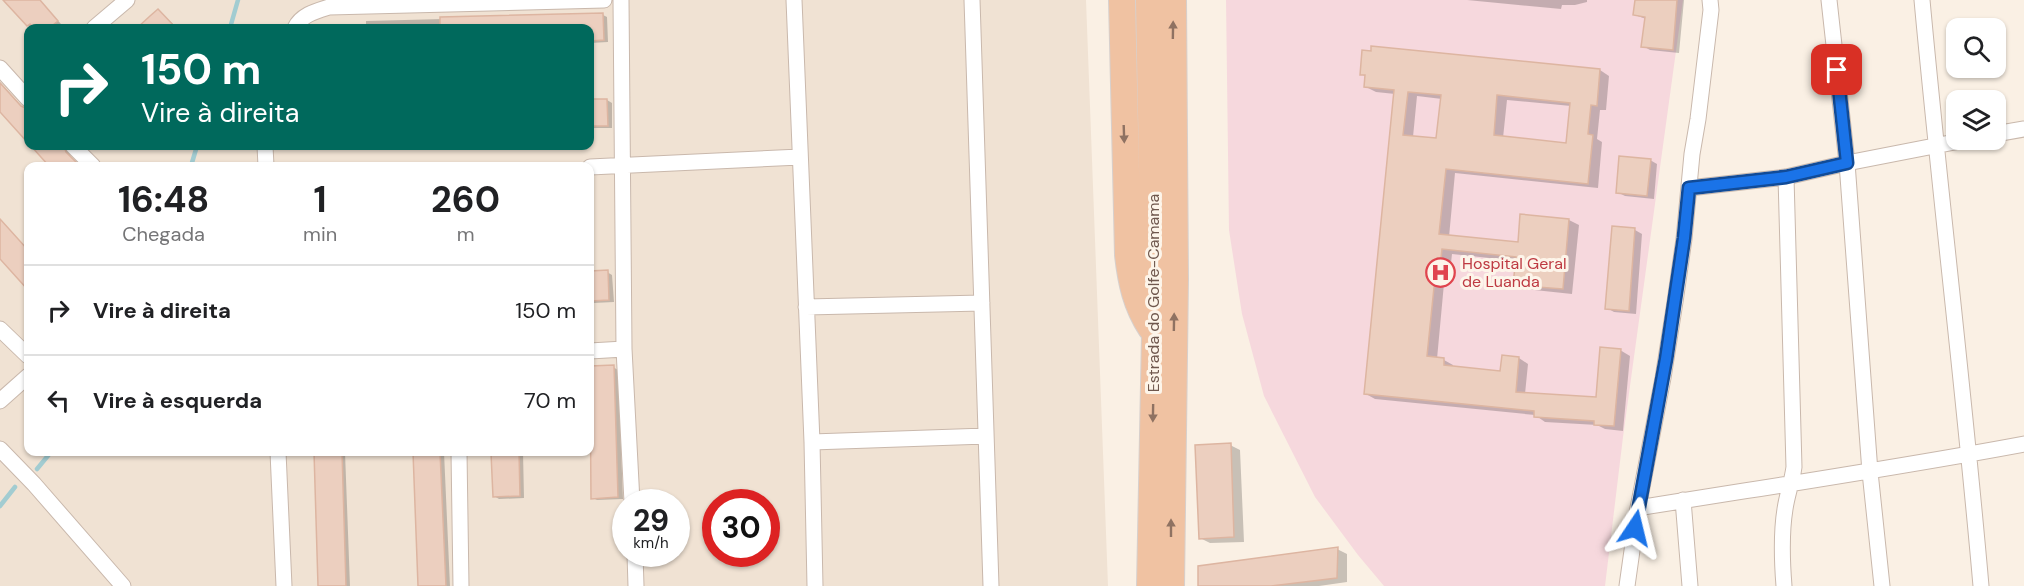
<!DOCTYPE html>
<html lang="pt">
<meta charset="utf-8">
<style>
:root{--surface:#fff;--page:#f6f6f6;--text:#202124;--muted:#757577;--line:#e0e0e0}
body{margin:0;font-family:"DM Sans",sans-serif;background:var(--page);color:var(--text);height:100vh;display:flex;flex-direction:column;font-size:22px;white-space:nowrap}
*{box-sizing:border-box;margin:0}
p{font-size:20px;color:var(--muted)}
.icon{flex:none;width:33px;height:33px;fill:none;stroke:currentColor;stroke-width:2;stroke-linecap:round;stroke-linejoin:round}
.map{position:relative;flex:1;overflow:hidden}
.sheet{position:absolute;left:24px;top:162px;width:570px;height:294px;display:flex;flex-direction:column;background:var(--surface);border-radius:12px;box-shadow:0 2px 4px #0004}
.sheet>*{flex:none}
.banner{position:absolute;left:24px;top:24px;width:570px;height:126px;border-radius:12px;box-shadow:0 2px 4px #0004;background:#00695c;color:#fff;overflow:hidden}
.tools{position:absolute;left:1946px;top:18px;display:grid;gap:12px}
.tools a{display:grid;place-items:center;width:60px;height:60px;border-radius:12px;background:var(--surface);box-shadow:0 2px 4px #0004;font-size:30px}
.speed{position:absolute;left:612px;top:489px;display:flex;gap:12px;font-size:30px;font-weight:700;text-align:center}
.speed>*{display:grid;place-content:center;width:78px;height:78px;border-radius:50%;background:var(--surface);box-shadow:0 2px 4px #0004;line-height:1}
.speed small{font-size:15px;font-weight:400}
.speed .limit{border:9px solid #d22;background:#fff;color:#111}
.pin{position:absolute;display:grid;place-items:center;width:51px;height:51px;color:#fff;margin:-26px;border-radius:12px;box-shadow:0 3px 9px #0006}
.me{position:absolute;width:66px;margin:-33px;rotate:10deg;stroke-linejoin:round;filter:drop-shadow(0 0 4px #0008)}
.turn{display:flex;align-items:center;gap:21px;height:126px;padding:0 18px;font-size:27px}
.turn .icon{width:78px;height:78px;stroke-width:2.5}
.turn b{display:block;font-size:42px;line-height:51px}
.eta{display:flex;justify-content:space-evenly;align-items:center;height:102px;text-align:center}
.eta b{font-size:36px;font-weight:700;line-height:42px}
ul{padding:0;list-style:none}
li{display:flex;align-items:center;gap:18px;height:90px;padding:0 18px;border-top:2px solid var(--line)}
li div{flex:1}
li b{display:block;font-size:22px}
li em{font-style:normal}
.map>svg:first-child{display:block}
.residential{fill:#f0e2d3;fill-rule:evenodd}
.medical{fill:#f6d8dd}
.shadow{fill:#0003;fill-rule:evenodd}
.lines{fill:none;stroke-linecap:round;stroke-linejoin:round}
.stream{stroke:#a2ccd1;stroke-width:4.5}
.building{fill:#eccfbf;stroke:#ddb5a1;stroke-width:1.5;fill-rule:evenodd}
.minor-casing{stroke:#c9b8ac;stroke-width:17}
.trunk-casing{stroke:#d7d0cd;stroke-width:28}
.minor{stroke:#fff;stroke-width:15}
.trunk{stroke:#f0c2a2;stroke-width:26}
.oneway{fill:#8f7262}
.route-casing{stroke:#114b97;stroke-width:15}
.route{stroke:#1a73e8;stroke-width:10}
.labels{text-anchor:middle;dominant-baseline:central;stroke-width:6;stroke-linejoin:round;paint-order:stroke}
.health-label{font-size:16px;fill:#be3a42;stroke:#fdf5ea;text-anchor:start}
.street-label{font-size:16px;fill:#6f574d;stroke:#fdf5ea}
</style>
<div class="map">
<svg width="2024" height="586" viewBox="0 0 2024 586">
<rect width="100%" height="100%" fill="#faf0e4"/>
<path class="residential" d="M0 0H1086L1108 586H0ZM28 28H590V146H28ZM28 166H590V452H28ZM626 502H676V554H626ZM716 502H766V554H716Z"/>
<path class="medical" d="M1226 0H1683L1623 437 1605 586H1384L1358 555 1315 497 1264 396 1242 314 1229 230Z"/>
<path class="shadow" d="M4 0H39L61 24 57 28H30Z
M1467 0H1587V2L1575 5H1562L1561 9Z
M1636 0H1684L1679 53 1650 50 1643 46 1646 19 1635 15Z
M158 11 163 14 177 28H140Z
M603 15 607 17 608 42 590 43V28H366V21Z
M1600 70 1609 76 1606 110H1600L1597 139 1602 142 1598 188 1455 173 1449 237 1519 244 1522 215 1569 220 1579 225 1572 294 1525 289 1515 284 1517 261 1452 254 1451 263 1446 262 1437 359 1444 360 1453 365V368L1501 372 1519 358 1528 364 1525 394 1597 399 1620 350 1630 356 1623 431 1605 429 1597 425 1545 422 1535 415 1375 399 1366 394 1395 94 1376 92 1366 87 1367 77 1361 74ZM1417 96 1442 99 1438 140 1413 137ZM1507 100 1571 106 1568 144 1503 138Z
M0 82 25 110H28V142L0 110Z
M607 100 612 103V128H590V101Z
M32 146H67L71 157 80 166H51Z
M1650 160 1657 164 1654 199 1625 196 1617 192Z
M0 219 28 251V289L0 257Z
M1635 230 1642 234 1636 314 1614 312 1607 308Z
M607 272 612 275 614 302 593 303 590 301V273Z
M613 367 618 370 623 499 597 500 593 498 590 368Z
M1230 445 1240 450 1244 542 1210 543 1200 538Z
M315 452H345L350 586H320Z
M414 452H444L450 586H420Z
M492 452H523L524 498 499 499 494 496Z
M1337 549 1347 554V582L1319 586H1200Z"/>
<g class="lines">
<path class="stream" d="M230 28 238 0
M191 166 197 146
M37 469 51 452
M0 506 15 487"/>
</g>
<path class="building" d="M3 0H40L58 21 49 28H34L30 24 27 26Z
M1635 0H1677L1673 50 1641 47 1645 17 1633 15Z
M158 9 176 28H137L150 16Z
M603 13 604 40 590 41V28H440V17Z
M1371 46 1600 69 1597 106 1591 105 1588 134 1593 135 1588 184 1446 169 1439 234 1518 242 1520 214 1569 219 1563 289 1513 285 1516 257 1442 249 1441 258H1437L1427 356 1444 358V365L1500 371 1502 355 1519 357 1516 392 1596 397 1600 347 1621 349 1614 426 1594 425V421L1534 417V411L1364 394 1394 90 1364 87 1365 75H1360L1362 50 1371 51ZM1408 92 1441 95 1436 138 1403 135ZM1497 95 1570 103 1566 143 1494 135Z
M0 83 21 106 28 109V143L0 112Z
M590 99H607L608 126H590Z
M31 146H64L66 152 80 166H49Z
M1619 156 1651 159 1647 196 1616 193Z
M0 219 28 250V290L0 259Z
M1612 226 1635 228 1629 311 1605 309Z
M608 270 609 300 590 301V271Z
M614 365 618 497 591 499 590 366Z
M1231 443 1234 537 1199 539 1195 445Z
M314 452H342L346 586H318Z
M413 452H440L446 586H418Z
M495 452H519L520 496 493 497 491 453Z
M1338 547 1337 578 1271 586H1198V566Z"/>
<g class="lines">
<defs>
<path id="minor" d="M621 0 624 349 632 502
M794 0 812 442 815 586
M972 0 991 586
M1829 0 1847 163 1870 472 1882 586
M1922 0C1940 196 1964 390 1981 586
M94 28 127 0
M295 28C301 15 316 11 329 7L604 0
M0 68 28 99
M1995 134 2024 129
M73 146 93 166
M265 146 266 166
M590 167 800 157
M1689 188 1786 177 1847 163 1965 140
M806 307 982 303
M0 329 28 356
M590 351 624 349
M0 401 28 376
M812 442 986 436
M0 449 34 484 123 586
M278 452 284 586
M459 452 461 586
M1683 500 1690 586
M1638 508C1767 487 1896 468 2024 444
M635 554 636 586
M1627 586 1638 508 1663 378 1675 302 1684 239 1692 154 1698 119 1711 10 1710 0
M1784 586C1782 561 1781 534 1785 509 1787 495 1792 482 1794 467L1786 177"/>
<path id="trunk" d="M1122 0 1128 255C1131 282 1136 305 1151 328
M1149 0 1155 334 1150 586
M1171 586 1175 279 1173 0"/>
</defs>
<use href="#minor" class="minor-casing"/>
<use href="#trunk" class="trunk-casing"/>
<use href="#minor" class="minor"/>
<use href="#trunk" class="trunk"/>
</g>
<defs><path id="oneway-solid" d="M-6-.8H1V-3.2L6.5 0L1 3.2V.8H-6Z" transform="scale(1.5)"/></defs>
<g class="oneway">
<use href="#oneway-solid" transform="translate(1173 30) rotate(-89)"/>
<use href="#oneway-solid" transform="translate(1124 134) rotate(88)"/>
<use href="#oneway-solid" transform="translate(1174 322) rotate(-89)"/>
<use href="#oneway-solid" transform="translate(1153 413) rotate(91)"/>
<use href="#oneway-solid" transform="translate(1171 528) rotate(-90)"/>
</g>
<g class="lines">
<defs>
<path id="route" d="M1635 528 1666 359 1684 238 1689 188 1786 177 1847 163 1837 70"/>
</defs>
<use href="#route" class="route-casing"/>
<use href="#route" class="route"/>
</g>
<defs>
<symbol id="hospital-ring" viewBox="-11 -11 22 22"><circle r="9.5" fill="#fdf5ea" stroke="#e0444e" stroke-width="1.5"/><path d="M-5-5h3v3.5h4V-5h3V5h-3V1.5h-4V5h-3Z" fill="#e0444e"/></symbol>
</defs>
<g fill-rule="evenodd">
<use href="#hospital-ring" x="1424" y="256" width="33" height="33"/>
</g>
<g class="labels">
<g class="health-label">
<text x="1462" y="263">Hospital Geral<tspan x="1462" dy="18">de Luanda</tspan></text>
</g>
<g class="street-label">
<text transform="translate(1153 293) rotate(-90)">Estrada do Golfe-Camama</text>
</g>
</g>
</svg>
<div class="tools">
<a><svg class="icon" aria-label="search" viewBox="0 0 24 24"><circle cx="10" cy="10" r="6"/><path d="M15 15l6 6"/></svg></a>
<a><svg class="icon" aria-label="layers" viewBox="0 0 24 24"><path d="M12 4l9 5-9 5-9-5zM3 14l9 5 9-5"/></svg></a>
</div>
<div class="speed"><div>29<small>km/h</small></div><div class="limit">30</div></div>
<div class="pin" style="left:1837px;top:70px;background:#d93025"><svg class="icon" aria-label="arrive" viewBox="0 0 24 24"><path d="M6 21V4h12l-3 4 3 4H6"/></svg></div>
<svg class="me" style="left:1635px;top:528px" viewBox="-20 -20 40 40"><path d="M0-17L14 15 0 8-14 15z" fill="#1a73e8" stroke="#fff" stroke-width="4"/></svg>
<div class="banner">
<div class="turn"><svg class="icon" aria-label="right" viewBox="0 0 24 24"><path d="M7 20v-9h11M14 6l5 5-5 5"/></svg><div><b>150 m</b>Vire à direita</div></div>
</div>
<section class="sheet">
<div class="eta">
<div><b>16:48</b><p>Chegada</p></div>
<div><b>1</b><p>min</p></div>
<div><b>260</b><p>m</p></div>
</div>
<ul>
<li><svg class="icon" aria-label="right" viewBox="0 0 24 24"><path d="M7 20v-9h11M14 6l5 5-5 5"/></svg><div><b>Vire à direita</b></div><em>150 m</em></li>
<li><svg class="icon" aria-label="left" viewBox="0 0 24 24"><path d="M17 20v-9H6M10 6l-5 5 5 5"/></svg><div><b>Vire à esquerda</b></div><em>70 m</em></li>
</ul>
</section>
</div>
